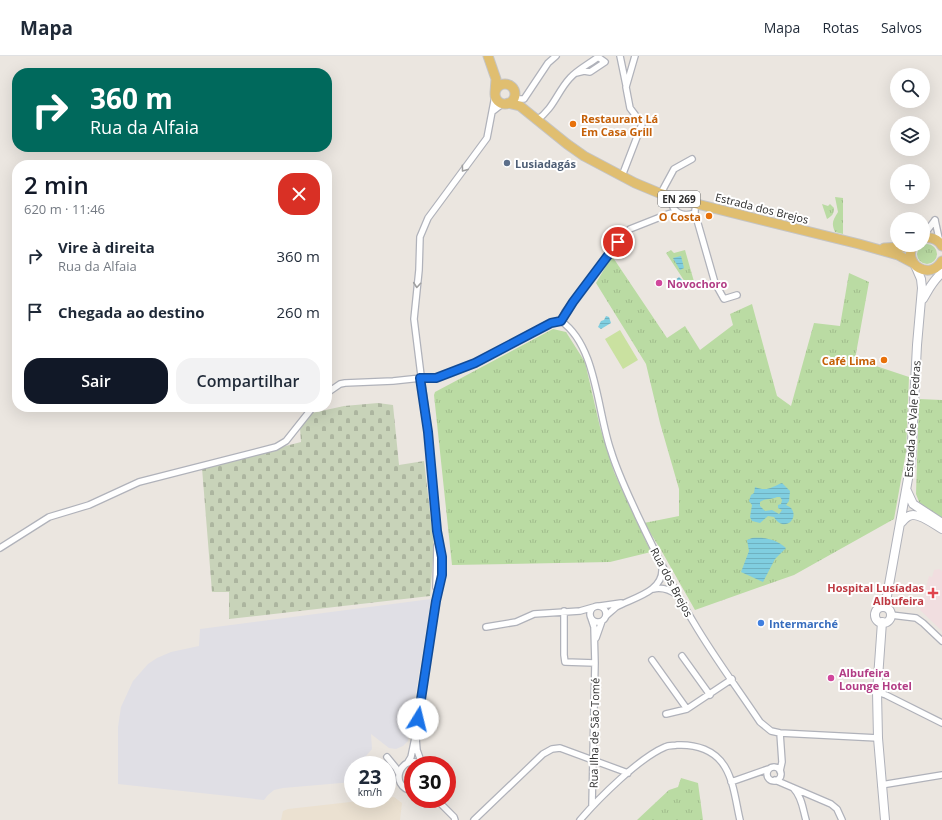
<!DOCTYPE html>
<html lang="pt">
<meta charset="utf-8">
<style>
:root{--surface:#fff;--page:#f2f2f3;--text:#1f2937;--muted:#747a83;--line:#e0e1e3;--accent:#111827}
body{margin:0;font-family:"Open Sans",sans-serif;background:var(--page);color:var(--text);height:100vh;display:flex;flex-direction:column;font-size:15px;white-space:nowrap}
*{box-sizing:border-box;margin:0}
p{font-size:13px;color:var(--muted)}
.icon{flex:none;width:22px;height:22px;fill:none;stroke:currentColor;stroke-width:2;stroke-linecap:round;stroke-linejoin:round}
.map{position:relative;flex:1;overflow:hidden}
.panel{position:absolute;left:12px;top:104px;width:320px;height:252px;display:flex;flex-direction:column;background:var(--surface);border-radius:16px;box-shadow:0 4px 16px #0002}
.panel>*{flex:none}
.top-card{position:absolute;left:12px;top:12px;width:320px;height:84px;border-radius:16px;box-shadow:0 4px 16px #0002;background:#00695c;color:#fff;overflow:hidden}
.controls{position:absolute;left:890px;top:12px;display:grid;gap:8px}
.controls a{display:grid;place-items:center;width:40px;height:40px;border-radius:50%;background:var(--surface);box-shadow:0 4px 16px #0002;font-size:20px}
.speed{position:absolute;left:344px;top:700px;display:flex;gap:8px;font-size:20px;font-weight:700;text-align:center}
.speed>*{display:grid;place-content:center;width:52px;height:52px;border-radius:50%;background:var(--surface);box-shadow:0 4px 16px #0002;line-height:1}
.speed small{font-size:10px;font-weight:400}
.speed .limit{border:6px solid #d22;background:#fff;color:#111}
.pin{position:absolute;display:grid;place-items:center;width:34px;height:34px;color:#fff;margin:-17px;border:2px solid #fff;border-radius:50%;box-shadow:0 1px 4px #0007}
.me{position:absolute;width:44px;margin:-22px;rotate:9deg;stroke-linejoin:round;filter:drop-shadow(0 0 3px #0008)}
.turn{display:flex;align-items:center;gap:14px;height:84px;padding:0 12px;font-size:18px}
.turn .icon{width:52px;height:52px;stroke-width:2.5}
.turn b{display:block;font-size:28px;line-height:34px}
.round{display:grid;place-items:center;flex:none;width:42px;height:42px;border-radius:16px;background:var(--page)}
.summary{display:flex;align-items:center;justify-content:space-between;height:68px;padding:0 12px}
h1{font-size:24px;font-weight:600;line-height:30px;color:var(--accent)}
.cta{display:flex;gap:8px;margin-top:auto;padding:8px 12px}
.cta a{flex:1;height:46px;border-radius:16px;background:var(--accent);color:#fff;font-size:16px;font-weight:600;line-height:46px;text-align:center}
.cta a+a{background:var(--page);color:var(--text)}
ul{padding:0;list-style:none}
li{display:flex;align-items:center;gap:12px;height:56px;padding:0 12px}
li div{flex:1}
li b{display:block;font-size:15px}
li em{font-style:normal}
header{display:flex;align-items:center;gap:24px;box-sizing:border-box;height:56px;padding:0 20px;background:var(--surface);border-bottom:1px solid var(--line)}
header strong{font-size:19px}
nav{display:flex;gap:22px;margin-inline-start:auto;font-size:14px}
.map>svg:first-child{display:block}
.industrial{fill:#e0dfe5}
.education{fill:#ebe1d1}
.medical{fill:#f1dee0}
.grass{fill:url(#grass-tufts)}
.cemetery{fill:url(#cemetery-stones)}
.pitch{fill:#cae1a0}
.water{fill:url(#water-rules);fill-rule:evenodd}
.lines{fill:none;stroke-linecap:round;stroke-linejoin:round}
.street-casing{stroke:#b0b2ba;stroke-width:8}
.secondary-casing{stroke:#b0b2ba;stroke-width:10}
.primary-casing{stroke:#c4c4c4;stroke-width:11}
.street{stroke:#fff;stroke-width:5.5}
.secondary{stroke:#fff;stroke-width:8}
.primary{stroke:#e0be70;stroke-width:9}
.oneway{stroke:#a0a0a0}
.route-casing{stroke:#114b97;stroke-width:10}
.route{stroke:#1a73e8;stroke-width:7}
.food-dot{fill:#e8710a;stroke:#fff;stroke-width:1.5}
.service-dot{fill:#5c6f8a;stroke:#fff;stroke-width:1.5}
.hotel-dot{fill:#d1479c;stroke:#fff;stroke-width:1.5}
.health-dot{fill:#e0444e;stroke:#fff;stroke-width:1.5}
.shop-dot{fill:#3f7fe0;stroke:#fff;stroke-width:1.5}
.labels{text-anchor:middle;dominant-baseline:central;stroke-width:4;stroke-linejoin:round;paint-order:stroke}
.shield{fill:#fff;stroke:#6b6b6b;stroke-width:1}
.shield-label{font-size:10px;font-weight:bold;fill:#2c2c2c}
.food-label{font-size:11px;font-weight:bold;fill:#c56008;stroke:#fff;text-anchor:end}
.service-label{font-size:11px;font-weight:bold;fill:#4e5e75;stroke:#fff;text-anchor:start}
.street-label{font-size:11px;fill:#2c2c2c;stroke:#fff}
.hotel-label{font-size:11px;font-weight:bold;fill:#b23c85;stroke:#fff;text-anchor:start}
.health-label{font-size:11px;font-weight:bold;fill:#be3a42;stroke:#fff;text-anchor:end}
.shop-label{font-size:11px;font-weight:bold;fill:#366cbe;stroke:#fff;text-anchor:start}
</style>
<header>
<strong>Mapa</strong>
<nav><a>Mapa</a><a>Rotas</a><a>Salvos</a></nav>
</header>
<div class="map">
<svg width="942" height="764" viewBox="0 0 942 764">
<defs>
<pattern id="grass-tufts" width="24" height="20" patternUnits="userSpaceOnUse"><rect width="24" height="20" fill="#badba3"/><path d="M3 7l-1-3M5 7V3M7 7l1-3M15 17l-1-3M17 17v-4M19 17l1-3" fill="none" stroke="#a0bc8c"/></pattern>
<pattern id="cemetery-stones" width="16" height="16" patternUnits="userSpaceOnUse"><rect width="16" height="16" fill="#c8d3b9"/><path d="M2 7V4a2 2 0 0 1 4 0v3zM10 15v-3a2 2 0 0 1 4 0v3z" fill="#acb59f"/></pattern>
<pattern id="water-rules" width="6" height="5" patternUnits="userSpaceOnUse"><rect width="6" height="5" fill="#80cee0"/><path d="M0 2.5h6" fill="none" stroke="#6fb1c0"/></pattern>
</defs>
<rect width="100%" height="100%" fill="#ebe6e0"/>
<path class="industrial" d="M431 543 408 685 403 690 396 693 389 692 371 678 372 693 360 707V709H353V726L283 732 274 734 268 739 264 744 118 728V671L121 651 133 625 148 608 157 602 171 596 199 590 200 573Z"/>
<path class="education" d="M394 741 402 747 400 764H281L283 755 288 753 377 743H387V742Z"/>
<path class="medical" d="M939 513 942 515V575L920 554 929 520 932 521 934 514Z"/>
<path class="grass" d="M835 141 843 142V178L835 176C831 167 833 164 838 156Z
M830 148 834 152C834 158 832 160 827 163L822 148 828 150Z
M917 198a10 10 0 1 1 20 0a10 10 0 1 1-20 0Z
M671 194 674 197 685 194 695 229 689 232 666 197Z
M612 200 667 282 685 270 700 294 733 269 730 258 752 248 777 340 791 350 814 267 840 270 849 217 869 226 855 303 909 321 906 396 894 463 794 519 695 554 661 494 644 467 679 460V433L660 367 646 308 596 227Z
M553 273 566 276 585 306 600 371 614 416 651 496 610 506 452 509 434 339 435 336Z
M919 343 942 344V462L921 451 916 438Z
M681 722 698 727 703 764H637L669 734 678 731Z"/>
<path class="cemetery" d="M378 347 393 349 399 409 424 405 434 490 430 540 229 563V536H212L202 412 301 386 300 372 312 357 344 350Z"/>
<path class="pitch" d="M620 274 638 304 623 313 605 283Z"/>
<path class="water" d="M681 200 684 212 680 214 673 202Z
M679 221 683 225 673 233 668 225 671 223 673 226Z
M606 260 609 261 611 267 601 273 598 271 601 265 604 264Z
M782 427 790 435 789 445 786 449C788 450 790 451 791 452 800 463 783 477 774 461L768 460 760 467 752 465 750 461 752 449 749 445 751 439 754 437 755 431C768 436 771 431 782 427ZM777 441H780L782 444 781 448 778 449V452L782 454 780 457 779 458 772 454 765 455 760 450V446C765 442 771 444 777 441Z
M752 482C765 481 776 483 786 492L775 503 763 526 741 516 749 495 747 484Z"/>
<g class="lines">
<defs>
<path id="street" d="M620 0 626 29
M519 43H524L548 7 556 0
M493 55 502 48
M537 64C554 52 557 36 570 22 577 14 589 8 598 1L605 6 590 16 584 15 576 17
M622 120 642 68 630 52 626 31 635 0
M661 137 674 113 692 103
M674 141 672 149C676 159 686 160 695 157V154
M695 157 715 227 724 243 737 239
M935 164 940 187
M923 180 935 164
M561 265C597 290 597 356 611 395 618 418 628 438 638 460 655 496 673 533 694 567 714 601 738 633 760 666L771 675 780 677 878 682
M561 265 565 256 609 197 630 173 668 158 677 156
M327 337 340 328 345 327 393 325 421 322H435L475 307 551 267 561 265
M0 492 49 461 89 449 139 426 276 391 286 385 313 351
M436 531 437 490
M653 533C662 531 669 533 677 539
M590 558a8 8 0 1 1 16 0a8 8 0 1 1-16 0Z
M600 550 621 547
M564 555V599L565 606 595 607
M891 559 916 562 923 567 942 585
M606 560C609 557 613 554 616 551 632 542 664 536 662 512
M591 562 594 571 595 607 592 750
M486 571 516 566 534 558 580 555 594 551
M596 582 602 565
M682 600 710 639
M652 604 687 653
M877 636 886 639 942 667
M666 658 687 653 732 623
M780 677 782 706 780 715
M416 682 417 694 422 708
M387 701 396 712 399 718
M408 706 411 701 416 677 436 545 442 519V501L437 475 428 376 414 263 419 214 420 181 428 162 487 82 495 40
M767 718a7 7 0 1 1 14 0a7 7 0 1 1-14 0Z
M775 724 831 748 837 753 842 764
M731 726 768 713
M881 729 942 719
M794 733C802 741 803 754 806 764
M413 735C387 731 401 695 423 709
M436 743 454 761 455 764
M474 764 543 698 552 693 560 692 628 717
M580 764C599 742 639 702 665 691 669 689 674 690 677 689 696 688 715 694 725 711 734 726 736 747 740 764"/>
<path id="secondary" d="M923 243C929 233 933 224 942 217
M907 435 913 448 942 467
M901 467C903 465 906 461 909 460 917 455 935 469 942 473
M885 551 911 406 917 289 922 232 921 223 915 209
M875 559a8 8 0 1 1 16 0a8 8 0 1 1-16 0Z
M882 566 877 636 878 682 885 764"/>
<path id="primary" d="M488 0 496 23 495 37
M495 38a10 10 0 1 1 20 0a10 10 0 1 1-20 0Z
M508 47 520 50 567 88 584 100 635 127 659 137 697 148 859 188 898 199 913 207
M923 182C931 181 938 183 942 190
M913 189C902 209 931 225 942 205
M884 192 904 191 909 189"/>
</defs>
<use href="#street" class="street-casing"/>
<use href="#secondary" class="secondary-casing"/>
<use href="#primary" class="primary-casing"/>
<use href="#street" class="street"/>
<use href="#secondary" class="secondary"/>
<use href="#primary" class="primary"/>
</g>
<defs><path id="oneway-chevron" d="M-2-3.5L2.5 0L-2 3.5" fill="none" stroke-width="1.6" stroke-linecap="round" stroke-linejoin="round"/></defs>
<g class="oneway">
<use href="#oneway-chevron" transform="translate(464 113) rotate(126)"/>
<use href="#oneway-chevron" transform="translate(417 229) rotate(95)"/>
</g>
<g class="lines">
<defs>
<path id="route" d="M418 663 436 545 442 519V501L437 475 428 376 420 322H436L475 307 551 267 561 265 573 246 618 186"/>
</defs>
<use href="#route" class="route-casing"/>
<use href="#route" class="route"/>
</g>
<g class="food-dot">
<circle cx="573" cy="68" r="4"/>
<circle cx="709" cy="160" r="4"/>
<circle cx="884" cy="304" r="4"/>
</g>
<circle class="service-dot" cx="507" cy="107" r="4"/>
<g class="hotel-dot">
<circle cx="659" cy="227" r="4"/>
<circle cx="831" cy="622" r="4"/>
</g>
<path class="health-dot" d="M931 531h4v4h4v4h-4v4h-4v-4h-4v-4h4z"/>
<circle class="shop-dot" cx="761" cy="567" r="4"/>
<g class="labels">
<rect class="shield" x="658" y="135" width="42" height="16" rx="3"/>
<g class="shield-label">
<text x="679" y="143">EN 269</text>
</g>
<g class="food-label">
<text x="581" y="62" text-anchor="start">Restaurant Lá<tspan x="581" dy="13">Em Casa Grill</tspan></text>
<text x="701" y="160">O Costa</text>
<text x="876" y="304">Café Lima</text>
</g>
<g class="service-label">
<text x="515" y="107">Lusiadagás</text>
</g>
<g class="street-label">
<text transform="translate(762 152) rotate(14)">Estrada dos Brejos</text>
<text transform="translate(912 363) rotate(-86)">Estrada de Vale Pedras</text>
<text transform="translate(672 526) rotate(62)">Rua dos Brejos</text>
<text transform="translate(594 677) rotate(-89)">Rua Ilha de São Tomé</text>
</g>
<g class="hotel-label">
<text x="667" y="227">Novochoro</text>
<text x="839" y="616">Albufeira<tspan x="839" dy="13">Lounge Hotel</tspan></text>
</g>
<g class="health-label">
<text x="924" y="531">Hospital Lusíadas<tspan x="924" dy="13">Albufeira</tspan></text>
</g>
<g class="shop-label">
<text x="769" y="567">Intermarché</text>
</g>
</g>
</svg>
<div class="controls">
<a><svg class="icon" aria-label="search" viewBox="0 0 24 24"><circle cx="10" cy="10" r="6"/><path d="M15 15l6 6"/></svg></a>
<a><svg class="icon" aria-label="layers" viewBox="0 0 24 24"><path d="M12 4l9 5-9 5-9-5zM3 14l9 5 9-5"/></svg></a>
<a>+</a>
<a>−</a>
</div>
<div class="speed"><div>23<small>km/h</small></div><div class="limit">30</div></div>
<div class="pin" style="left:618px;top:186px;background:#d93025"><svg class="icon" aria-label="arrive" viewBox="0 0 24 24"><path d="M6 21V4h12l-3 4 3 4H6"/></svg></div>
<svg class="me" style="left:418px;top:663px" viewBox="-20 -20 40 40"><circle r="19" fill="#fff"/><path d="M0-13L10 11 0 6-10 11z" fill="#1a73e8"/></svg>
<div class="top-card">
<div class="turn"><svg class="icon" aria-label="right" viewBox="0 0 24 24"><path d="M7 20v-9h11M14 6l5 5-5 5"/></svg><div><b>360 m</b>Rua da Alfaia</div></div>
</div>
<section class="panel">
<div class="summary"><div><h1>2 min</h1><p>620 m · 11:46</p></div><a class="round" style="background:#d93025;color:#fff"><svg class="icon" aria-label="close" viewBox="0 0 24 24"><path d="M6 6l12 12M18 6L6 18"/></svg></a></div>
<ul>
<li><svg class="icon" aria-label="right" viewBox="0 0 24 24"><path d="M7 20v-9h11M14 6l5 5-5 5"/></svg><div><b>Vire à direita</b><p>Rua da Alfaia</p></div><em>360 m</em></li>
<li><svg class="icon" aria-label="arrive" viewBox="0 0 24 24"><path d="M6 21V4h12l-3 4 3 4H6"/></svg><div><b>Chegada ao destino</b></div><em>260 m</em></li>
</ul>
<div class="cta"><a>Sair</a><a>Compartilhar</a></div>
</section>
</div>
